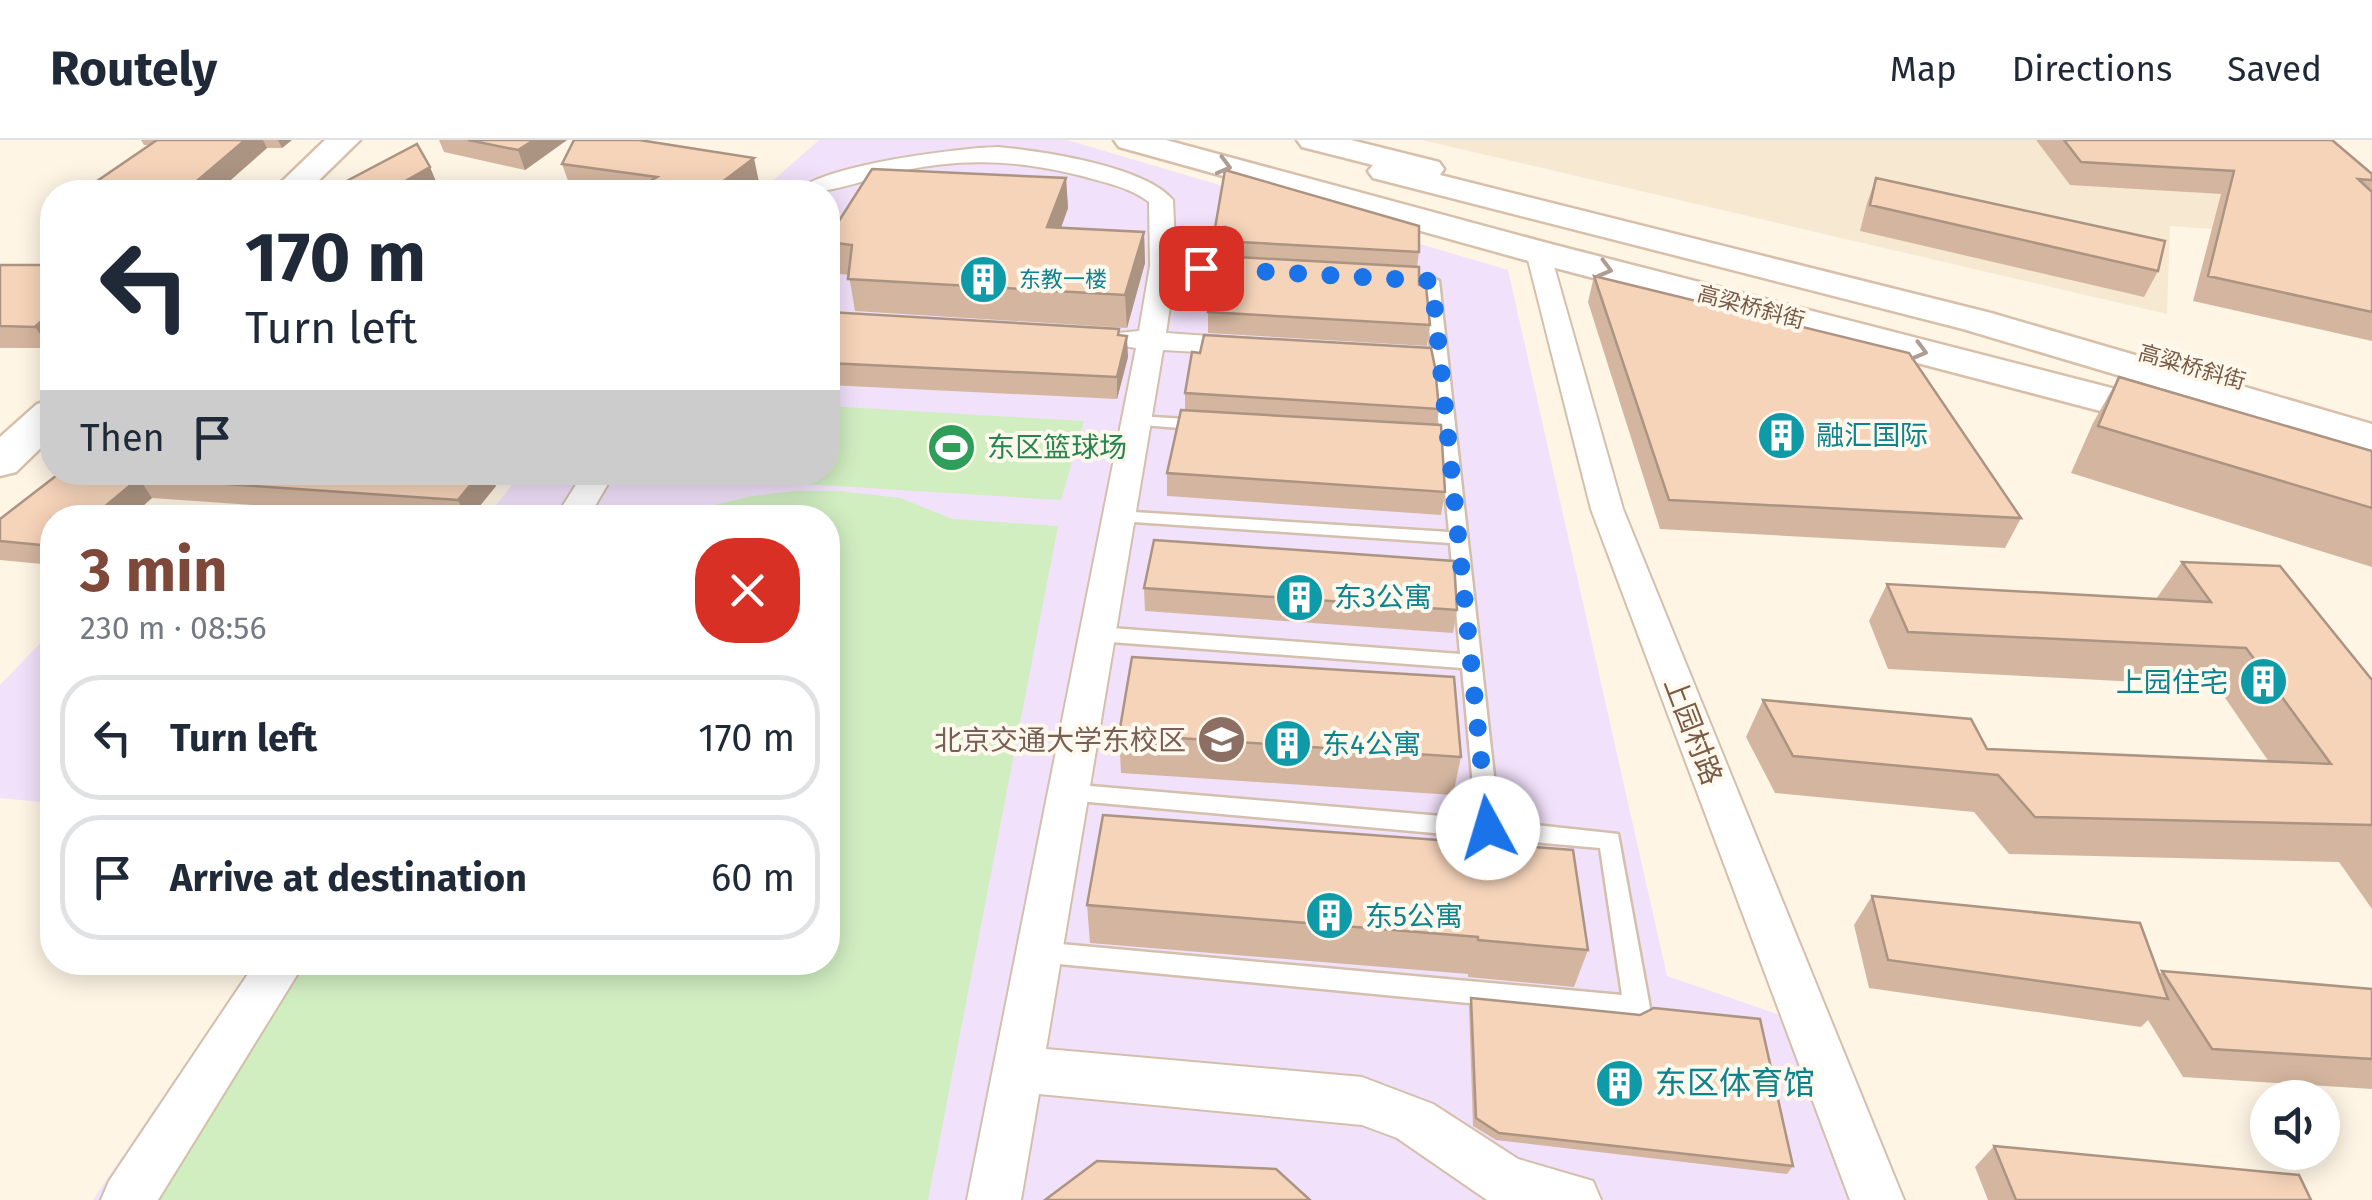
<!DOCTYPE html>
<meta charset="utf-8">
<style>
:root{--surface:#fff;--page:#f6f6f7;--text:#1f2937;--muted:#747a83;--line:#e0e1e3;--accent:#7e483b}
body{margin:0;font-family:"Fira Sans","Noto Sans SC",sans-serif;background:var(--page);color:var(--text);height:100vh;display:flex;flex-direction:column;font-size:38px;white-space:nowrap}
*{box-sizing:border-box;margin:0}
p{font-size:32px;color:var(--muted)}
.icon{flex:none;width:55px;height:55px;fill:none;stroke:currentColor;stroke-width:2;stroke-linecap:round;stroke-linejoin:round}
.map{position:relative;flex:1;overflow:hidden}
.details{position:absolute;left:40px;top:365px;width:800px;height:470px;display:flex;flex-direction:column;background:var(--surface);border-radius:40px;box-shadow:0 5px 25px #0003}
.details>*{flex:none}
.banner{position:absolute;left:40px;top:40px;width:800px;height:305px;border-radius:40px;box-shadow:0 5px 25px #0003;background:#fff;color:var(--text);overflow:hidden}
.tools{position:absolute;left:2250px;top:940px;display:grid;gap:20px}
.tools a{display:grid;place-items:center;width:90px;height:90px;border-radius:50%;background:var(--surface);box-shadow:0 5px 25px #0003;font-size:50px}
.pin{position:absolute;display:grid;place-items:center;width:85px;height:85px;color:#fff;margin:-42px;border-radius:20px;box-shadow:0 5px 15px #0006}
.me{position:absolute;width:110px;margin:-55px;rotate:354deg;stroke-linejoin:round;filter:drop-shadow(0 0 8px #0008)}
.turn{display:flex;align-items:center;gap:35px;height:210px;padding:0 40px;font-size:45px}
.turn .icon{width:130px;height:130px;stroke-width:2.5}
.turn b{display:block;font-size:70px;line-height:85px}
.then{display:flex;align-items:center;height:95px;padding:0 40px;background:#0003;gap:20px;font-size:38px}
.round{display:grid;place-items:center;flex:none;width:105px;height:105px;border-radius:40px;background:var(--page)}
.headline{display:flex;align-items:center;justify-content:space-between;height:170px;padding:0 40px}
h1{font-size:60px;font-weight:700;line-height:75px;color:var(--accent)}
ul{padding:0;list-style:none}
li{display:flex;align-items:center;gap:30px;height:125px;margin:0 20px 15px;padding:0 20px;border:5px solid var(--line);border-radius:40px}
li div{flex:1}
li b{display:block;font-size:38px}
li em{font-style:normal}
header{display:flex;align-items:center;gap:60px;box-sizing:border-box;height:140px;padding:0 50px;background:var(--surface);border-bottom:2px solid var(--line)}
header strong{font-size:48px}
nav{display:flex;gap:55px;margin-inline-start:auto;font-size:35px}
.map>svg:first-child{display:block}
.residential{fill:#f7e8d2}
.education{fill:#f2e1fb}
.green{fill:#d1eec1}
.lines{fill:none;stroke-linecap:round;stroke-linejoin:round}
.lane-casing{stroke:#d4bfac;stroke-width:5}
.street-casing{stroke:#d4bfac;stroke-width:4}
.secondary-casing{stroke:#d7bfa9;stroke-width:5}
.lane{fill:#fff;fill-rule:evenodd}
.street{fill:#fff;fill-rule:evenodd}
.secondary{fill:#fff;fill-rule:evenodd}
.wall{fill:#d4b6a0}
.shaded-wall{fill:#ac9482}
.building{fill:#f6d4ba;stroke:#ac9482;stroke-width:2.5}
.oneway{stroke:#af9d91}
.route{stroke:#1a73e8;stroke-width:18;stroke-dasharray:0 32.4}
.labels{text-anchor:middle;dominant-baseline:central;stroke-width:8;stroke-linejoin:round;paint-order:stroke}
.far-culture-label{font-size:22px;fill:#0d838f;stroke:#fff9ed;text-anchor:start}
.far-street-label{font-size:22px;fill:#7a5b47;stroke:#fff9ed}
.culture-label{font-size:28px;fill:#0d838f;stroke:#fff9ed;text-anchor:start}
.leisure-label{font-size:28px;fill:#27864d;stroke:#fff9ed;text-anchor:start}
.street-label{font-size:28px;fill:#7a5b47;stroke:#fff9ed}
.education-label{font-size:28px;fill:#785e54;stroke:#fff9ed;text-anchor:end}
.near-culture-label{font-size:32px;fill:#0d838f;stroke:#fff9ed;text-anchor:start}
</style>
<header>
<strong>Routely</strong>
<nav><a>Map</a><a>Directions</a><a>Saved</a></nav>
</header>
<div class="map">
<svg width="2372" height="1060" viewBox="0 0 2372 1060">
<rect width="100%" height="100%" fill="#fef5e5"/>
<path class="residential" d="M1422 0H2314L2372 100 2170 86 2167 174Z"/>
<path class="education" d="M819 0H1067L1508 130 1667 836 1783 876 1851 1060H93L253 823 828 822V378L487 377 521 333 828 332V52H760Z
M52 491V663L0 658V545Z"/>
<path class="green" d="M828 266 1084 281 1061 360 657 335 828 332Z
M796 351H839L900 358 953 379 1058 386 928 1060H145L303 823 828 822V378L599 377 605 368 673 375 752 356Z"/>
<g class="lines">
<defs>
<path id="lane" d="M1163 122 1241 127 1248 131 1241 135 1158 129V123Z
M1395 135 1432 137 1439 141 1499 681 1618 694 1650 868 1646 876 1637 879 1038 822 1029 819 1026 812 1029 805 1038 802 1622 855 1600 708 1067 660 1059 658 1056 652 1059 646 1067 644 1476 679 1462 528 1097 501 1087 494 1097 487 1460 514 1450 403 1118 381 1109 376 1118 371 1449 392 1425 145 1390 142 1388 139Z
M1136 276 1204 280 1212 285 1204 290 1130 284V278Z"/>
<path id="street" d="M998 7C1042 11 1145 26 1173 60L1176 126 1166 193 1253 199 1267 207 1253 215 1163 210 1046 909 1362 937 1433 964 1518 1019 1593 1041 1601 1060H1487L1397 998 1362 985 1039 954 1021 1060H967L1136 208 1118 205 1114 199 1118 193 1139 191 1150 126 1149 62C1132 49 1114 45 1093 39 1028 21 968 16 901 31 865 39 833 54 796 52 822 25 958 8 998 7Z
M1538 105 1550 112 1623 369 1904 1060H1850L1591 369 1526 112Z
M584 332H615L588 378H555Z
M256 822H305L158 1060H101L109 1041Z"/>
<path id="secondary" d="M325 0H360L307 52H271Z
M1114 0H1166L1551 104 2197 270 2203 279 2197 288 2181 292 2165 288 1525 120 1119 7Z
M1297 0H1351L1439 22 1444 29 1440 35 1991 173 2372 284V311L1963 189 1373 38 1368 31 1373 25 1302 7Z
M52 260V297L16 332 0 336V297L37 264Z"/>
</defs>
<use href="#lane" class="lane-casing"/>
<use href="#street" class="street-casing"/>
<use href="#secondary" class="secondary-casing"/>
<use href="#lane" class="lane"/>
<use href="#street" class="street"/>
<use href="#secondary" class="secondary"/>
</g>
<path class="wall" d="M141 0H292L282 8H267L217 52H81L149 5H144Z
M439 0H567L525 30 444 12Z
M2036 0H2332L2372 34V201L2193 161 2221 54 2070 45Z
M562 24 759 42 746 52H598L571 49Z
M1225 30 1419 112 1417 127 1419 145 1430 185 1427 206 1208 193V172L1222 116V108H1215V88Z
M1066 38 1068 68 1061 88 1144 92 1145 123 1127 188 855 171 849 135 832 133 828 112V98Z
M1876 38 2158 131 2144 157 1860 91 1867 63Z
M0 125 50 208H0Z
M1594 136 2021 378 2005 408 1660 389 1588 162Z
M828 172 1120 195 1128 217 1117 259 828 245Z
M2119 237 2372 311V427L2071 333 2093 283Z
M1185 253 1439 269 1437 285 1445 352 1441 375 1167 356V333L1185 270Z
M61 332 496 346 470 378H435L152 358 129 378H52V425L0 420V379Z
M2182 422 2372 540V769L2339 722 2009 714 1974 672 1775 653 1746 597 1763 560 1987 609 2269 622 2217 546 1888 529 1869 481 1887 444 2156 459Z
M1144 448 1457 470 1453 493 1145 471Z
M1119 594 1461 617 1453 655 1121 633Z
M1103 675 1588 810 1574 847 1468 837V834L1090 803 1087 765Z
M1872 756 2159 835 2162 831 2372 849V949L2183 937 2148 880 2141 887 1869 848 1854 785Z
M1471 858 1640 875 1793 1026 1787 1034 1496 1000 1473 986 1469 866Z
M1994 1006 2311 1060H1988L1975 1027Z"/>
<path class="shaded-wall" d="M245 0H263L267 8 217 52H184Z
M278 0H292L282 8Z
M534 0H567L525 30 518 10Z
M754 18 759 42 746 52H709Z
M430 27 438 46 427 52H386Z
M1066 38 1068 68 1050 118 1047 87Z
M1144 92 1145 123 1127 188 1125 155Z
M52 171V206L50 208 35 187Z
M1127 196 1128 217 1117 259V237Z
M481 332H490L496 346 470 378H467L458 360Z
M139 338 152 358 129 378H91Z"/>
<path class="building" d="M157 0H245L184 52H81Z
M468 0H534L518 10Z
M574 0H639L754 18 709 52H632L657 37 562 24Z
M2064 0H2332L2372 34V40L2358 39 2372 52V172L2208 136 2234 31 2081 22Z
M417 4 430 27 386 52H331L341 44Z
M872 29 1066 38 1047 87 1144 92 1125 155 848 139 852 105 828 102V98Z
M1225 30 1419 86V112L1222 101 1225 87 1215 88Z
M1876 38 2165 101 2158 131 1870 65Z
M1219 116 1419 127V145L1426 146 1430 185 1208 172Z
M0 125H52V171L35 187 0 186Z
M1594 136 1909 213 2021 378 1669 360Z
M828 172 1119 189 1118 195 1127 196 1117 237 828 223Z
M1204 195 1431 208 1435 227 1439 269 1185 253 1192 212 1200 213Z
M2119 237 2372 311V368L2098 286Z
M1181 270 1441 285 1445 352 1167 333Z
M61 332H481L458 360 139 338 91 378H52V406L0 401V379Z
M1154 400 1454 421 1457 470 1144 448Z
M2182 422 2280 426 2372 540V685L2035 677 1998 635 1793 616 1763 560 1971 579 1987 609 2331 624 2246 508 1908 492 1887 444 2211 462Z
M1132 517 1454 537 1461 617 1119 594Z
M1103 675 1573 710 1588 810 1478 800V797L1087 765Z
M1872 756 2140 783 2168 859 1888 820Z
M2162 831 2372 849V919L2212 909Z
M1471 858 1640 875 1654 868 1760 879 1793 1026 1499 993 1476 978Z
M1994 1006 2299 1035 2311 1060H2016Z
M1097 1021 1276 1029 1310 1060H1045Z"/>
<defs><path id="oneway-chevron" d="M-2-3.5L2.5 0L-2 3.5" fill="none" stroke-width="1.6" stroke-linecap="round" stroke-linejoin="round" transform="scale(2.5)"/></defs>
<g class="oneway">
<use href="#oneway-chevron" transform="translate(1224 26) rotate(15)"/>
<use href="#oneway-chevron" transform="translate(1605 129) rotate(15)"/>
<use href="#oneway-chevron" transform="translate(1920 211) rotate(15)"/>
</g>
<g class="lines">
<path class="route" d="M1201 128 1432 141 1488 688"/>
</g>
<defs>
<symbol id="building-disc" viewBox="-11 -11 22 22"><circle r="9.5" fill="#0f9aa8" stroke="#fff9ed"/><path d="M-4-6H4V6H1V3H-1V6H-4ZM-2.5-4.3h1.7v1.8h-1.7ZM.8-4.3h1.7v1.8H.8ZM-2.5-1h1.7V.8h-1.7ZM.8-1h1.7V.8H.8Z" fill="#fff"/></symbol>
<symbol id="stadium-disc" viewBox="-11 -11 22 22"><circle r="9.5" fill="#2e9e5b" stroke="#fff9ed"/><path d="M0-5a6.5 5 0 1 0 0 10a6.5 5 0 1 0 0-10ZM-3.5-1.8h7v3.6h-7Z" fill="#fff"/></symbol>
<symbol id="university-disc" viewBox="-11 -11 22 22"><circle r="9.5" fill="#8d6e63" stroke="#fff9ed"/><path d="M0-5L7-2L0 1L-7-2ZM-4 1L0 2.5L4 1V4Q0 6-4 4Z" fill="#fff"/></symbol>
</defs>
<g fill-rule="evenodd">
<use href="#building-disc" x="956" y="112" width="55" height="55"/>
<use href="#building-disc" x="1754" y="268" width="55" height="55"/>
<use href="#stadium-disc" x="924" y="280" width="55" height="55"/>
<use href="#building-disc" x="1272" y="430" width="55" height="55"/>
<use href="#building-disc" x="2236" y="514" width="55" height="55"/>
<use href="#university-disc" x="1194" y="572" width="55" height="55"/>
<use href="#building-disc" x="1260" y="576" width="55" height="55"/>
<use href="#building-disc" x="1302" y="748" width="55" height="55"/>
<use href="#building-disc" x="1592" y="916" width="55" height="55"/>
</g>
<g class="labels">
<g class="far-culture-label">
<text x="1019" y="139">东教一楼</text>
</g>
<g class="far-street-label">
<text transform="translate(1751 167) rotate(15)">高梁桥斜街</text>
<text transform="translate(2192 227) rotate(16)">高粱桥斜街</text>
</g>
<g class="culture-label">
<text x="1816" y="295">融汇国际</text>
<text x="1334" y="457">东3公寓</text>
<text x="2228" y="542" text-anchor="end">上园住宅</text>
<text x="1322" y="604">东4公寓</text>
<text x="1365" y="776">东5公寓</text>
</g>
<g class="leisure-label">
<text x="987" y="307">东区篮球场</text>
</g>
<g class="street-label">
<text transform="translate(1693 591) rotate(69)">上园村路</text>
</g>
<g class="education-label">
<text x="1186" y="600">北京交通大学东校区</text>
</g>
<g class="near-culture-label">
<text x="1655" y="943">东区体育馆</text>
</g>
</g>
</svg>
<div class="tools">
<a><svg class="icon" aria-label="sound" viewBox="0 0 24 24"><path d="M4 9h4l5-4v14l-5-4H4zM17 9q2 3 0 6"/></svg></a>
</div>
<div class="pin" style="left:1201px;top:128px;background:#d93025"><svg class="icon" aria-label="arrive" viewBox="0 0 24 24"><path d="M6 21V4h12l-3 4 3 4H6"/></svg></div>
<svg class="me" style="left:1488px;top:688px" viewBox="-20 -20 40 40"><circle r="19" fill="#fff"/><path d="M0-13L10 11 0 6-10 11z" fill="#1a73e8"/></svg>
<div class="banner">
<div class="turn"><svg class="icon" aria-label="left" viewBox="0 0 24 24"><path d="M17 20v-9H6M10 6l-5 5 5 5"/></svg><div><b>170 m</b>Turn left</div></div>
<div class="then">Then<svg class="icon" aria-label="arrive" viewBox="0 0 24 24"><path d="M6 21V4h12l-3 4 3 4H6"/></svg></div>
</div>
<section class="details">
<div class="headline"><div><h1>3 min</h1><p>230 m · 08:56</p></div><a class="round" style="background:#d93025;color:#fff"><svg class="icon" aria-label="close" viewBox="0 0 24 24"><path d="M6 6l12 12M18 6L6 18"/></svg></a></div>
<ul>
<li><svg class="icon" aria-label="left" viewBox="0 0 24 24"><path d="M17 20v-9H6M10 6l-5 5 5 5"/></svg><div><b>Turn left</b></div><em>170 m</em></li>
<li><svg class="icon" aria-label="arrive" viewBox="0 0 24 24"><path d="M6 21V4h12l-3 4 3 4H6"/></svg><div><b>Arrive at destination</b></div><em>60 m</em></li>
</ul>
</section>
</div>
